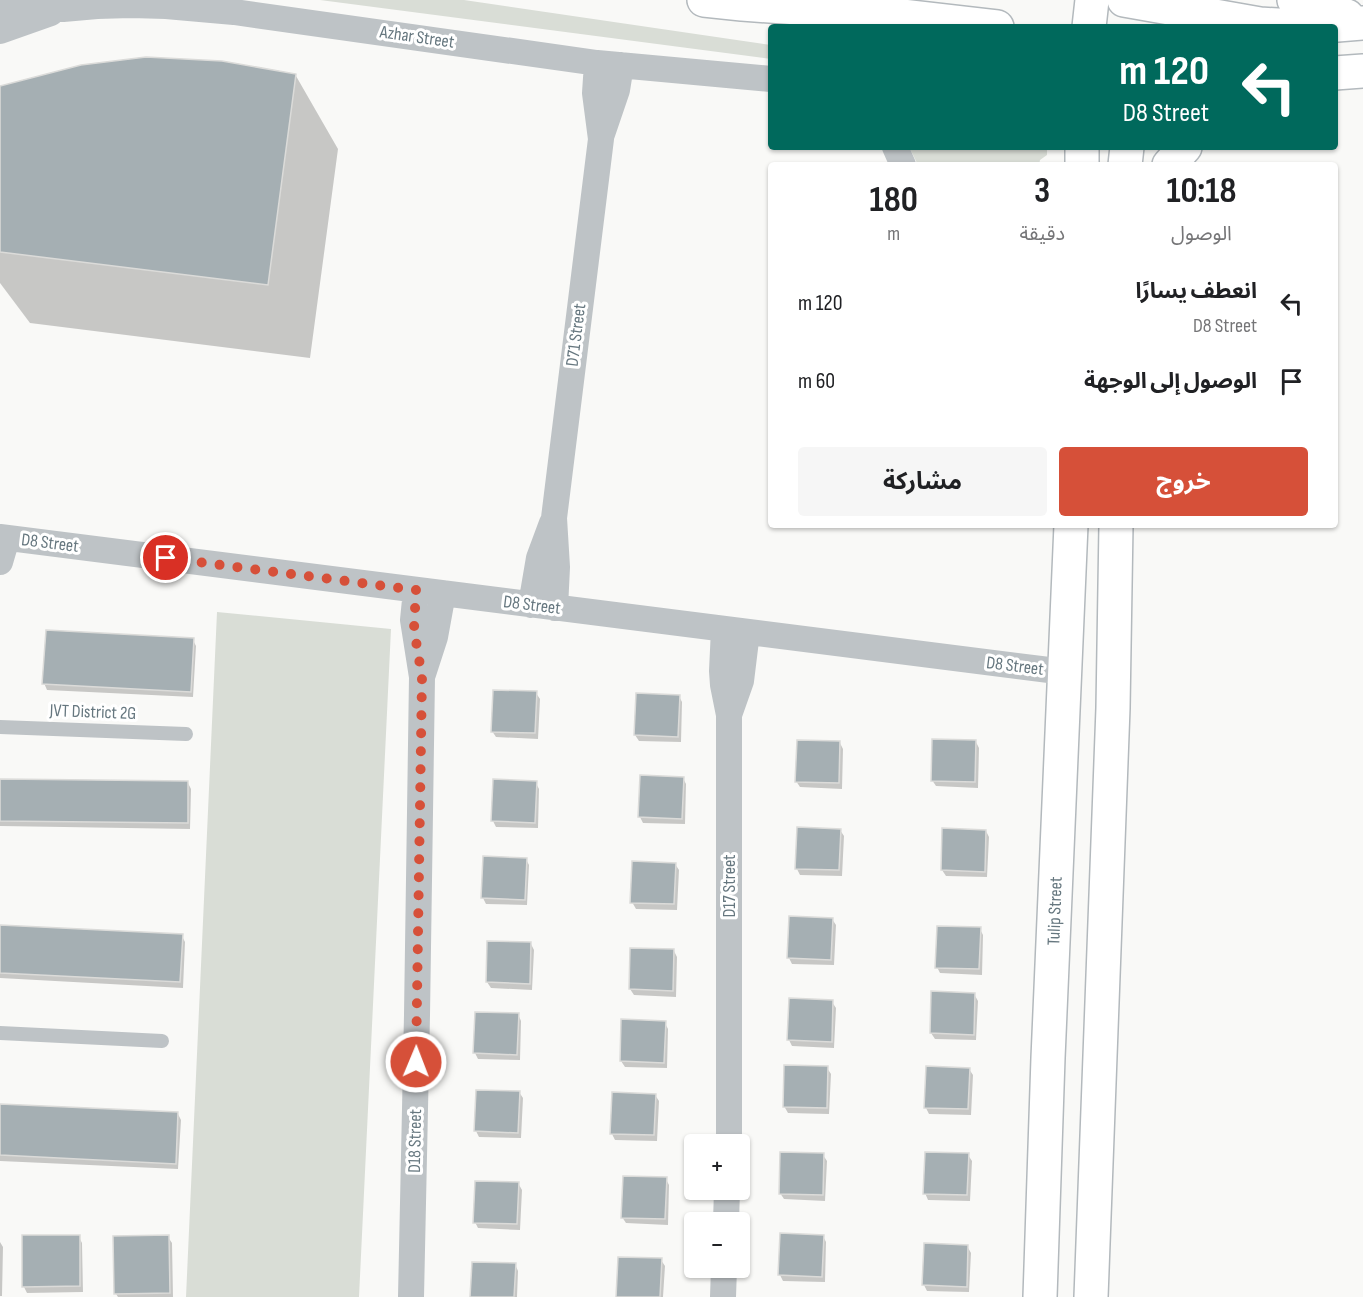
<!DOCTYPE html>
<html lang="ar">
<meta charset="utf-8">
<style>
:root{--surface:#fff;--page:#f6f6f6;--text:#202124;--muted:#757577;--accent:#d65039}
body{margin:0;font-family:"Sofia Sans Condensed","Noto Sans Arabic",sans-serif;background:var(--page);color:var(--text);direction:rtl;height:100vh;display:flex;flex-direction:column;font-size:22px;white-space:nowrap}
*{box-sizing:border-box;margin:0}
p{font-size:20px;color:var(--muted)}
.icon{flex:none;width:33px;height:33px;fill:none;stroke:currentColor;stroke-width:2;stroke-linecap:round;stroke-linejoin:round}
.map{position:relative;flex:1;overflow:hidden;direction:ltr}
.sheet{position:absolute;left:768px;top:162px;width:570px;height:366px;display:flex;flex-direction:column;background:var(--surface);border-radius:6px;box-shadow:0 2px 4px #0004;direction:rtl}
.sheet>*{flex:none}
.top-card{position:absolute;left:768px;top:24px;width:570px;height:126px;border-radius:6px;box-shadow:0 2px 4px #0004;direction:rtl;background:#00695c;color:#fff;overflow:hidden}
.fabs{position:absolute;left:684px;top:1134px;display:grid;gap:12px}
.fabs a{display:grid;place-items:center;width:66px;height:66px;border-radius:6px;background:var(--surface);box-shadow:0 2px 4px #0004;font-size:30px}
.pin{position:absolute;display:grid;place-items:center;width:51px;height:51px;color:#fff;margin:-26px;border:3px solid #fff;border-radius:50%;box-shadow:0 2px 6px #0007}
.me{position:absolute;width:66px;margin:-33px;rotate:1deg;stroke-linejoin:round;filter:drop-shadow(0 0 4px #0008)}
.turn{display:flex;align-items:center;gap:21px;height:126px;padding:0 30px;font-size:27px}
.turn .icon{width:78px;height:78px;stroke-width:2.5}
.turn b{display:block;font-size:42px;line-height:51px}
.eta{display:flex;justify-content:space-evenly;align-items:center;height:102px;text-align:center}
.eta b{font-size:36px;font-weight:700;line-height:42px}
.cta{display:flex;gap:12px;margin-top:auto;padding:12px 30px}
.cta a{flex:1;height:69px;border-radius:6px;background:var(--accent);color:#fff;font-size:24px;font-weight:700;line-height:69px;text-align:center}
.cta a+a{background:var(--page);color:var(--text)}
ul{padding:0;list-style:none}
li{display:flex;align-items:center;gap:18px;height:78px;padding:0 30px}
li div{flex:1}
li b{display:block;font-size:22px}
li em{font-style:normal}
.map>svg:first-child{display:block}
.green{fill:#d9ddd6}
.shadow{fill:#0003}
.building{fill:#a5afb3;stroke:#dbdbd9;stroke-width:1.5}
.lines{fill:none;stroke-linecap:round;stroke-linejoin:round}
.secondary-casing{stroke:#b3b9bd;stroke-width:36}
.lane{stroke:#bec3c6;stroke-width:14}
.street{stroke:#bec3c6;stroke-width:26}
.secondary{stroke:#fff;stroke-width:33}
.route{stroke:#d65039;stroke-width:10;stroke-dasharray:0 18}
.labels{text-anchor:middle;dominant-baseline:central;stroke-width:6;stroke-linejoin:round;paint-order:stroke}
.street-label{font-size:18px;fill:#66777f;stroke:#fff}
</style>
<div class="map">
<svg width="1363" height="1297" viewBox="0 0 1363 1297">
<rect width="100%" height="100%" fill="#f9f9f7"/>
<path class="green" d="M320 0H464L771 45V59Z
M909 147H1047V155L1040 160 1039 165H918Z
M217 612 391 629 359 1297H186Z"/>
<path class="shadow" d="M296 76 338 149 310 358 30 323 0 283V88Z
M193 640 196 646 193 697 47 690 44 683Z
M536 693 540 699 538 739 496 737 492 731Z
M679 696 682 702 681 742 639 741 635 735Z
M976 742 979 748 978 788 936 786 932 780Z
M840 743 843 749 842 789 800 787 796 781Z
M683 778 686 784 685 824 643 823 640 817Z
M0 781 188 783 191 789 190 829 0 826Z
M536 783 539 789 538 828 496 827 493 821Z
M840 830 844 836 842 876 800 875 797 869Z
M986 831 989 837 987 877 946 876 942 870Z
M526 859 529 865 527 905 486 904 483 898Z
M675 864 679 870 677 910 636 909 632 902Z
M832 919 836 925 834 965 792 964 789 958Z
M0 927 182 936 185 942 183 988 0 978Z
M980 929 983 935 982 975 940 973 937 967Z
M531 944 534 950 532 990 491 988 487 982Z
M674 951 677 957 676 997 634 995 630 989Z
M974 994 978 1001 976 1040 935 1039 931 1033Z
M832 1002 836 1008 834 1048 792 1046 789 1040Z
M518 1014 521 1021 520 1060 478 1059 475 1053Z
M665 1023 668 1029 667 1068 625 1067 621 1061Z
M827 1068 831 1074 829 1114 788 1113 784 1106Z
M969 1069 973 1075 971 1115 929 1114 926 1108Z
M519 1092 523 1098 521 1138 479 1137 476 1131Z
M655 1095 659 1101 657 1141 615 1140 612 1134Z
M0 1105 178 1114 181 1120 178 1169 0 1161Z
M823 1155 827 1161 825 1201 784 1199 780 1193Z
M968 1155 972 1161 970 1201 928 1200 925 1193Z
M666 1179 669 1185 668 1225 626 1223 622 1217Z
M518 1183 522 1190 520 1230 478 1228 475 1222Z
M823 1236 826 1242 825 1282 783 1281 780 1275Z
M79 1237 82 1243 83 1292 27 1293 24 1287Z
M168 1237 172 1243 173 1297H118L116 1294Z
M0 1242 3 1247 2 1296H0Z
M967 1246 971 1253 969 1292 927 1291 924 1285Z
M661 1260 665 1266 663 1297H618Z
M515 1264 518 1271 517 1297H472Z"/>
<path class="building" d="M146 57 222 61 296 74 268 285 0 252V86L81 65Z
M46 630 194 638 191 692 42 684Z
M493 690 537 691 535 733 491 732Z
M636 693 680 695 678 737 634 735Z
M932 739 976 740 975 782 931 781Z
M797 740 840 741 839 783 795 782Z
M640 775 684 777 682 819 638 817Z
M0 779 188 781V823L0 821Z
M493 779 537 781 535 823 491 821Z
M797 827 841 829 839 870 795 869Z
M942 828 986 830 985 872 941 870Z
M483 856 527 858 525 900 481 898Z
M632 861 676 863 674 904 630 903Z
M789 916 833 918 831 960 787 958Z
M0 925 183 934 180 982 0 973Z
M937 926 981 927 979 969 935 968Z
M487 941 531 942 530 984 486 982Z
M630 948 674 949 673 991 629 989Z
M931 991 975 993 974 1035 930 1033Z
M789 998 833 1000 832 1042 787 1040Z
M475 1012 519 1013 517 1055 473 1053Z
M621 1019 666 1021 664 1063 620 1061Z
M784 1065 828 1066 827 1108 783 1107Z
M926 1066 970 1068 968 1109 924 1108Z
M476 1090 520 1091 518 1133 474 1131Z
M612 1092 656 1094 654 1135 610 1134Z
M0 1104 178 1112 176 1164 0 1155Z
M780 1152 824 1153 823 1195 779 1194Z
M925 1152 969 1153 967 1195 923 1194Z
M623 1176 667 1177 665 1219 621 1218Z
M475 1181 519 1182 517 1224 473 1223Z
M780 1233 824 1235 822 1277 778 1275Z
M22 1235H80V1286L22 1287Z
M169 1235 170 1293 114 1294 113 1236Z
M924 1243 968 1245 967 1287 922 1285Z
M618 1257 662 1258 660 1297H616Z
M472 1262 516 1263 514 1297H470Z"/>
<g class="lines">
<defs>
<path id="secondary" d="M704 0 742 4 894 15 997 27
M1124 0 1260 24 1313 27 1363 23
M1294 0 1347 16
M1089 27 1092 0
M1335 73 1363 71
M1082 165V147
M1125 165 1127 147
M1169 165 1185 147
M1040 1297 1048 1058 1071 525
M1091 1297 1113 708 1116 525"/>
</defs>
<use href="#secondary" class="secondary-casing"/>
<path class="lane" d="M0 727 186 734
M0 1033 162 1041"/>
<path class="street" d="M0 8 11 6H37L63 9 97 6 131 5 166 6 234 12 597 63 771 79
M0 31 51 13
M602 134 617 90 621 65
M895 147 903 165
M0 537 1065 672
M0 562 7 538
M531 605 539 558 552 523
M555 608 557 567 554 518 601 139 595 93 597 63
M724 629 722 671 723 685 729 715V1144
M423 674 435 637 443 593
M729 715 741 681 747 632
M726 1222 727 1190
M411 1297 417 1015 422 677 413 620 416 590
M723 1297 724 1268"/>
<use href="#secondary" class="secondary"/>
</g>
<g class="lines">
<path class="route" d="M166 558 416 590 414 629 422 677 416 1062"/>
</g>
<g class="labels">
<g class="street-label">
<text transform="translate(417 37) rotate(8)">Azhar Street</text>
<text transform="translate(576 335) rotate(-83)">D71 Street</text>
<text transform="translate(50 543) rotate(7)">D8 Street</text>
<text transform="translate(532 605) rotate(7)">D8 Street</text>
<text transform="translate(1015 666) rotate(7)">D8 Street</text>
<text transform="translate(93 712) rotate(2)">JVT District 2G</text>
<text transform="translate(729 886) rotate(-90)">D17 Street</text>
<text transform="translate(1055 911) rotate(-88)">Tulip Street</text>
<text transform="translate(415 1141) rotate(-89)">D18 Street</text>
</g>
</g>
</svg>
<div class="fabs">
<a>+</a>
<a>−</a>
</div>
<div class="pin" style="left:166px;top:558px;background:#d93025"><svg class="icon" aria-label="arrive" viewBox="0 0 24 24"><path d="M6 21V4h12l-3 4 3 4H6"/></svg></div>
<svg class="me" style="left:416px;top:1062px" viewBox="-20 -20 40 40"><circle r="17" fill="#d65039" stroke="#fff" stroke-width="3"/><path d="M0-11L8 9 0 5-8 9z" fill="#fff"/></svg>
<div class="top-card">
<div class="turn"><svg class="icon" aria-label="left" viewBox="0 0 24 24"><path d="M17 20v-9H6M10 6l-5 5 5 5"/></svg><div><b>120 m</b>D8 Street</div></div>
</div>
<section class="sheet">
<div class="eta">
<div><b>10:18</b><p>الوصول</p></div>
<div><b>3</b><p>دقيقة</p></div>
<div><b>180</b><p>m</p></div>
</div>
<ul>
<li><svg class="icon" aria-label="left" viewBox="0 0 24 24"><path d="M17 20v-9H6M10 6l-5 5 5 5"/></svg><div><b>انعطف يسارًا</b><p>D8 Street</p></div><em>120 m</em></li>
<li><svg class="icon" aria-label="arrive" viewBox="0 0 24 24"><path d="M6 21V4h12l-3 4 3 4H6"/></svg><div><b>الوصول إلى الوجهة</b></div><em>60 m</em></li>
</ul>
<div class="cta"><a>خروج</a><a>مشاركة</a></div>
</section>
</div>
